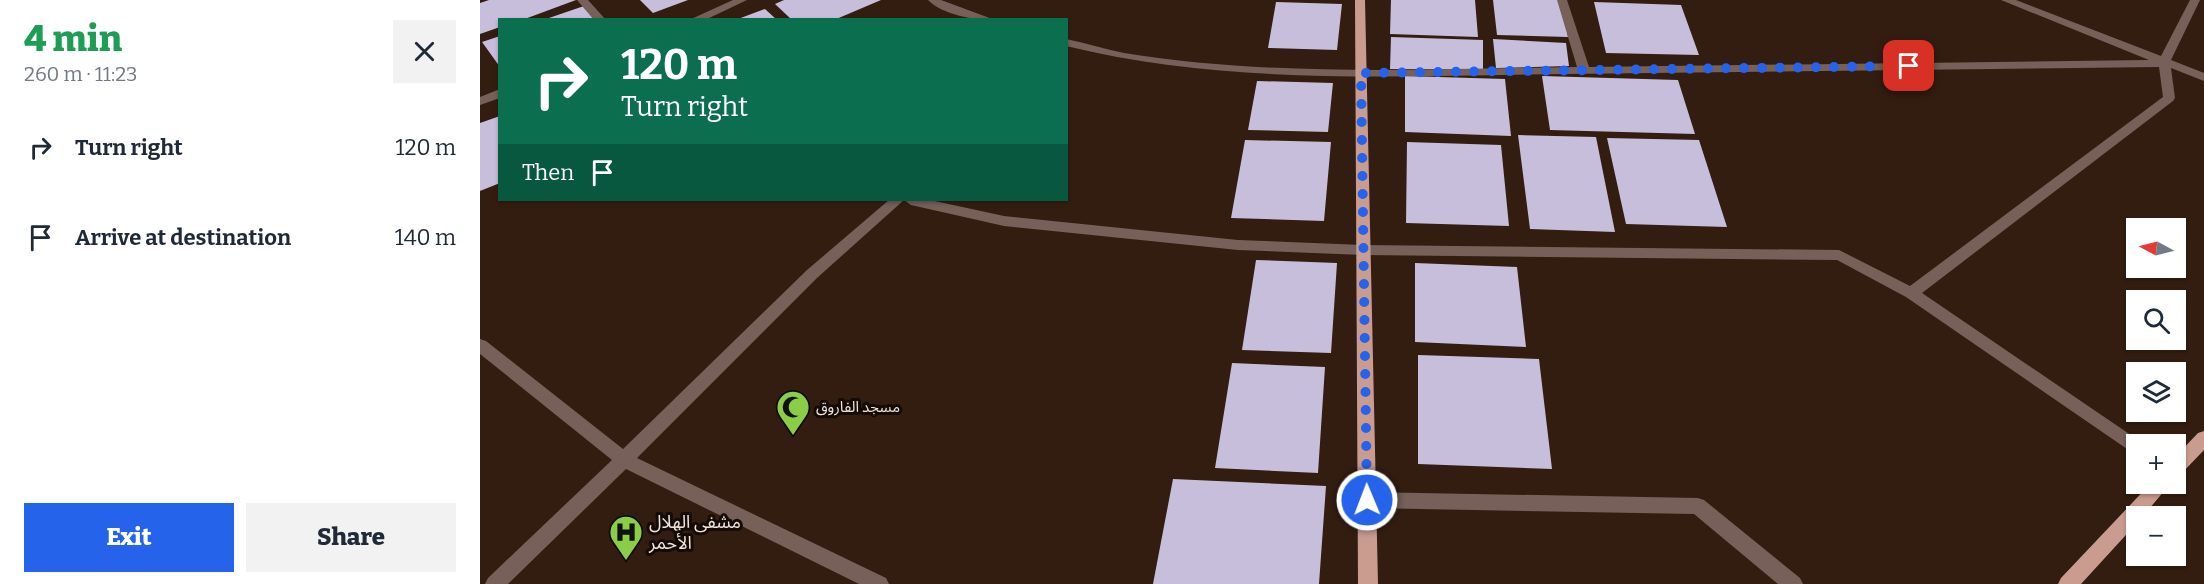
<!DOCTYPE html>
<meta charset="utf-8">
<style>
:root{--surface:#fff;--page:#f2f2f3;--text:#1f2937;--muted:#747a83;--accent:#2563eb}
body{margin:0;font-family:Bitter,"Noto Sans Arabic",serif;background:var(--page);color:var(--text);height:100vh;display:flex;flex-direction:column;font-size:22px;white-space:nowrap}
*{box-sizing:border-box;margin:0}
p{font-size:20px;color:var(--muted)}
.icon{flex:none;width:33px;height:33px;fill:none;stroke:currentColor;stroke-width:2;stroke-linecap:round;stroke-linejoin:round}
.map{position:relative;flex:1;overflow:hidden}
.drawer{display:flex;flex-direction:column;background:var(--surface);width:480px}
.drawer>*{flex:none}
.hud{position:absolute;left:18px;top:18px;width:570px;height:183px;border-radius:0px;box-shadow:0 2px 4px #0004;background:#0b6e4f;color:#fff;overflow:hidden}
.needle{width:39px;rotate:277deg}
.buttons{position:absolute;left:1646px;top:218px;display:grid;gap:12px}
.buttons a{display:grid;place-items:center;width:60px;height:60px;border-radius:0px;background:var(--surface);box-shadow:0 2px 4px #0004;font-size:30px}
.pin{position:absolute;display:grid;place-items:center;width:51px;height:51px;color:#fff;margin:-26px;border-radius:12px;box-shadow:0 3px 9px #0006}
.me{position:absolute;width:66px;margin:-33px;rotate:359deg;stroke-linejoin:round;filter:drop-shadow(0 0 4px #0008)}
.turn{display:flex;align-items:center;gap:21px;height:126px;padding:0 24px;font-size:27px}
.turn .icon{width:78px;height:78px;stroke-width:2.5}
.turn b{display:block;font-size:42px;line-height:51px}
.then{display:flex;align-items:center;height:57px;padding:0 24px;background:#0003;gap:12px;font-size:22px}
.round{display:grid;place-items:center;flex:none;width:63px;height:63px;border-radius:0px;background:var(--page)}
.overview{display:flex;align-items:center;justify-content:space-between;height:102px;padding:0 24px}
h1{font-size:36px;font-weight:800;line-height:45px;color:#1e9e55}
.cta{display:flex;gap:12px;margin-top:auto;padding:12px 24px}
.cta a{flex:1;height:69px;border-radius:0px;background:var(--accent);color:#fff;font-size:24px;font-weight:800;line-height:69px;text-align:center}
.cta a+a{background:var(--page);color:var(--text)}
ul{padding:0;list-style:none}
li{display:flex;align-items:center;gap:18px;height:90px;padding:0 24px}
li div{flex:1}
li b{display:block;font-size:22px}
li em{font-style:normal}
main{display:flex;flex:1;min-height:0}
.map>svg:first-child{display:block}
.building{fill:#c7bedb}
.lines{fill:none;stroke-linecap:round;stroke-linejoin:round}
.minor{fill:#766059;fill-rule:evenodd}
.major{fill:#ca9c8f;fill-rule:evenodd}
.route{stroke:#2563eb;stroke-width:10;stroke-dasharray:0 18}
.labels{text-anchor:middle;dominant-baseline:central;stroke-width:6;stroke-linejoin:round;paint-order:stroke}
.poi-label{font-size:15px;fill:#f2e3db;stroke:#140a06;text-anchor:start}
.near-poi-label{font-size:18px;fill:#f2e3db;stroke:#140a06;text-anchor:start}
</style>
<main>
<section class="drawer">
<div class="overview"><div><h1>4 min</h1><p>260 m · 11:23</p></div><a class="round"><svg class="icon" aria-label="close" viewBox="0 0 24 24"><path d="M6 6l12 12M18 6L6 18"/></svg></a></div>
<ul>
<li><svg class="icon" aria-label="right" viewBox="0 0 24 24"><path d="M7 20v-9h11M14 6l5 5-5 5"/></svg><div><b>Turn right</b></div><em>120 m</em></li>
<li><svg class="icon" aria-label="arrive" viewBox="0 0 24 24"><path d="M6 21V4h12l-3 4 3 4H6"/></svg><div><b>Arrive at destination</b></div><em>140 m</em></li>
</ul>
<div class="cta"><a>Exit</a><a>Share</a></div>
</section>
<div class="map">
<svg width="1724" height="584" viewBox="0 0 1724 584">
<rect width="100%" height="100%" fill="#331d11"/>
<path class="building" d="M9 0H96L42 20H20V27L0 34V3Z
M160 0H208L173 13Z
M304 0H401L354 20H312L295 4Z
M911 0H995L998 37 910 34Z
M1013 0H1081L1088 37 1017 35Z
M796 2 862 4 857 50 788 48Z
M1114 2 1201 5 1219 55 1126 53Z
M104 6 116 20H66V19Z
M285 9 297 20H258V19Z
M20 36V67L2 42Z
M911 37 1003 40V69H910Z
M1013 39 1086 43 1089 66 1016 68Z
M925 76 1025 79 1031 136 925 132Z
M1062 76 1198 80 1215 134 1070 130Z
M777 81 853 83 848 132 768 130Z
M20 116V183L0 191V123Z
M1038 135 1116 137 1135 232 1050 229Z
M1127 138 1219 140 1247 227 1146 224Z
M765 140 851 142 844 221 751 218Z
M927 142 1021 145 1029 226 926 223Z
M776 260 857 263 851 353 762 350Z
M935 263 1037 267 1046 347 935 342Z
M938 355 1059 359 1072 469 938 464Z
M752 363 845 367 838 473 735 468Z
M693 479 846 486 839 584H673Z"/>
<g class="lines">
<path class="minor" d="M97 0H108L126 20H114Z
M253 0H267L225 20H209Z
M448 0H461L515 20C494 20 463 15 448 0Z
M1077 0H1087L1109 67 1669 60 1521 0H1536L1681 56 1710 0H1720L1691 60 1724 73V81L1691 68 1695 98 1693 101 1442 293 1664 444H1656V453L1650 451 1426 297 1357 260 883 255 758 250 524 226 431 205 424 200H450L524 216 758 240 883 245 1359 250 1430 286 1683 97 1679 67C1481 69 1283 72 1085 74 919 76 749 86 586 46V39C605 43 625 49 644 53 791 77 948 69 1097 67Z
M20 89V98L0 105V97Z
M409 200H424L337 278 157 458 406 578 409 584H379L146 469 28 584H5L8 578 132 460 0 354V339L6 341 143 449 327 270Z
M887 492 1218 498 1224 500 1320 578 1323 584H1298L1214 514 887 508 881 506 878 500 881 494Z"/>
<path class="major" d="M875 0H885L898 584H878Z
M1724 431V450L1701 474 1695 477V457L1718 433Z
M1671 483H1691L1663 516H1656V524L1601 584H1578L1581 578Z"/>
</g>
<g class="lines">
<path class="route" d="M887 500 881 73 1429 66"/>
</g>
<defs>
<symbol id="mosque-pin" viewBox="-11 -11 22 30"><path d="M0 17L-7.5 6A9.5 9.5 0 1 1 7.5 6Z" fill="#8ace47" stroke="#140a06"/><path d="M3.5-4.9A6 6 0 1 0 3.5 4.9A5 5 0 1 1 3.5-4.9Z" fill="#111"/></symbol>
<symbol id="hospital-pin" viewBox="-11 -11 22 30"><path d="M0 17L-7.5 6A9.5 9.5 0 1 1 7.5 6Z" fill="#8ace47" stroke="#140a06"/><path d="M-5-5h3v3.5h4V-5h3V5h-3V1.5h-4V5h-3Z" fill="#111"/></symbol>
</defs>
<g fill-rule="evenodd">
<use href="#mosque-pin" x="294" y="388" width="38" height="52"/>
<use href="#hospital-pin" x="127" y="513" width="38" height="52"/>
</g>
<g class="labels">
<g class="poi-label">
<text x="336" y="407">مسجد الفاروق</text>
</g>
<g class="near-poi-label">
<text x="169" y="522">مشفى الهلال<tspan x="169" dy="21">الأحمر</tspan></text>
</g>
</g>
</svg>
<div class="buttons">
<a><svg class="needle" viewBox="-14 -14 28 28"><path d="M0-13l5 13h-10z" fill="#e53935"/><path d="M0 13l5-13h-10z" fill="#747a83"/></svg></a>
<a><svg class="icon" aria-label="search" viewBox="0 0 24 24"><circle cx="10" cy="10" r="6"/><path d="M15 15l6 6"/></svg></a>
<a><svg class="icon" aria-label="layers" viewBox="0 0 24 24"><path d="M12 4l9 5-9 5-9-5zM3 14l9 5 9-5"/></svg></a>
<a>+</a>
<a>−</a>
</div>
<div class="pin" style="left:1429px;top:66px;background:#d93025"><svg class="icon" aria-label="arrive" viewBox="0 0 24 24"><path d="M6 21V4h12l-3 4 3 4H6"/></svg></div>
<svg class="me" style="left:887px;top:500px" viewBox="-20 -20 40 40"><circle r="17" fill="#2563eb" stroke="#fff" stroke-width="3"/><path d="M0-11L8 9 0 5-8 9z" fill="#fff"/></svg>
<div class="hud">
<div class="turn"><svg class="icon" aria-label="right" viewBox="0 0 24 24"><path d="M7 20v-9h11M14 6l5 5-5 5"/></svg><div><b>120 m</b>Turn right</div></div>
<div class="then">Then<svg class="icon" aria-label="arrive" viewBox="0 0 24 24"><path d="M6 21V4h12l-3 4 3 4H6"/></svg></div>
</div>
</div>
</main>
